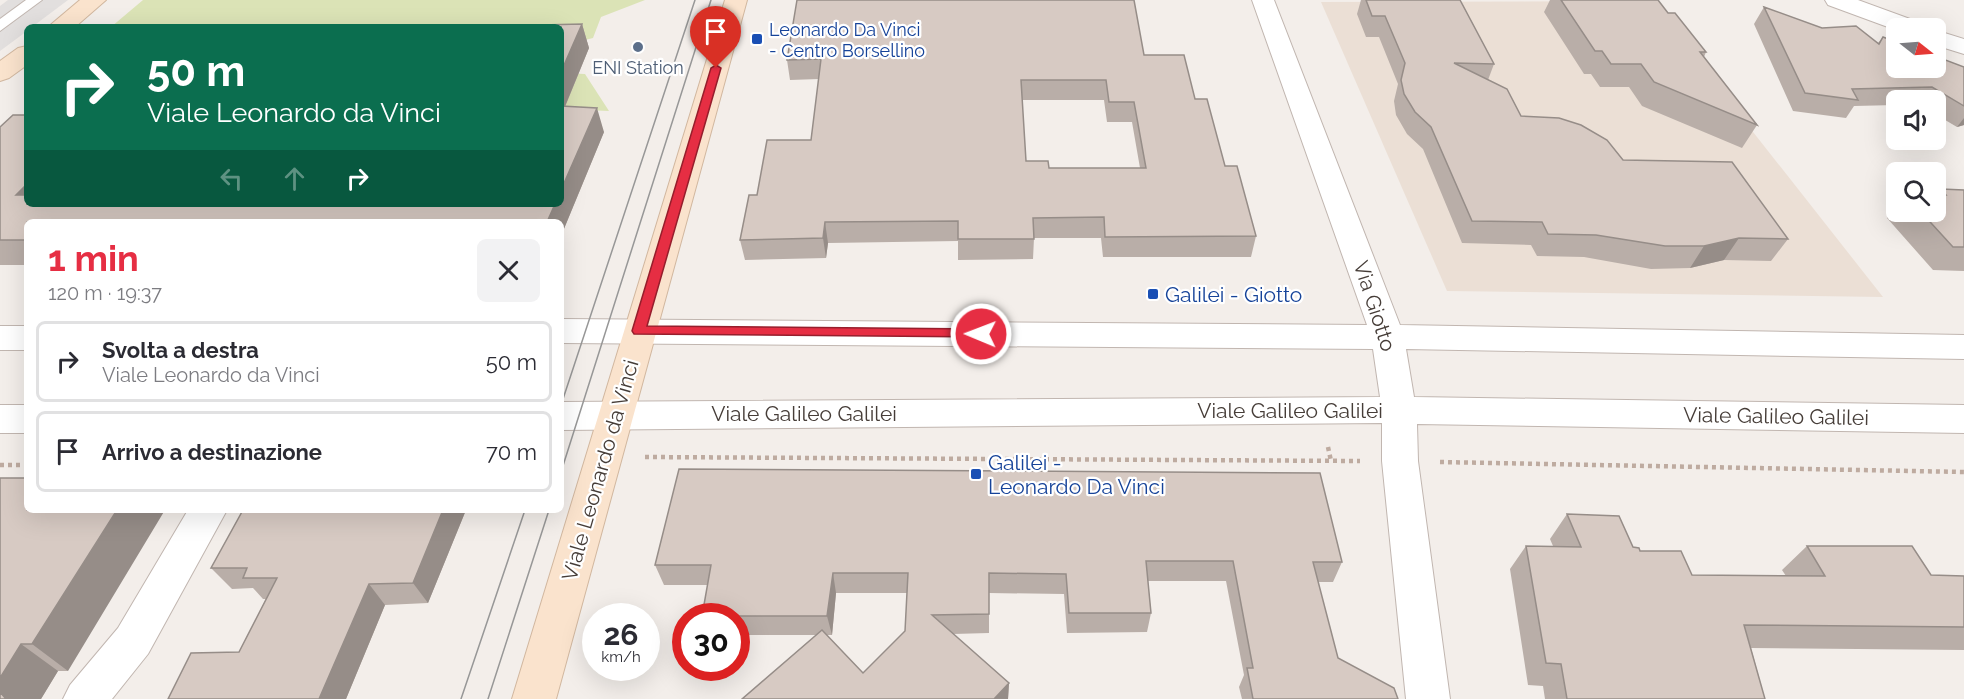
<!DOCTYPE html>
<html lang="it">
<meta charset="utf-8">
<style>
:root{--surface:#fff;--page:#f2f2f3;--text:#2b2b33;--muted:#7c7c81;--line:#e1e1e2;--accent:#e62e43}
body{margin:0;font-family:Raleway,sans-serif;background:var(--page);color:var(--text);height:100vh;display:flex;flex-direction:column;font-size:22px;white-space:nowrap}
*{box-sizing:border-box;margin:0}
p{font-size:20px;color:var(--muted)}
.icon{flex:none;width:33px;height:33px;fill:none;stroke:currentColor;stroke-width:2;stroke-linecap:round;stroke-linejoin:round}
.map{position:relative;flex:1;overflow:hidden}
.panel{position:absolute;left:24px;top:219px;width:540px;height:294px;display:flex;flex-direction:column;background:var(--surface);border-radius:9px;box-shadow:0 6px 24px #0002}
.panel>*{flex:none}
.guide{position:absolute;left:24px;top:24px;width:540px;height:183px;border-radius:9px;box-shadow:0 6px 24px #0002;background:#0b6e4f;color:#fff;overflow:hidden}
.needle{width:39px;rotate:107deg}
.fabs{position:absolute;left:1886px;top:18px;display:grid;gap:12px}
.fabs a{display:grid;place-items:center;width:60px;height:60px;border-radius:9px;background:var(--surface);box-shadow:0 6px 24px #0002;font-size:30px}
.speed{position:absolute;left:582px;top:603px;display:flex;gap:12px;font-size:30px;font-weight:700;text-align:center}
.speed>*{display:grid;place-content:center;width:78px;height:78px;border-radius:50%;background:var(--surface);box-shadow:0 6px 24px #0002;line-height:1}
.speed small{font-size:15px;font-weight:400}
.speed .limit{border:9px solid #d22;background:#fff;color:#111}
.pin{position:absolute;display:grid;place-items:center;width:51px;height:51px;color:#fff;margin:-62px -26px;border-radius:50% 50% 50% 0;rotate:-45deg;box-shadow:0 0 6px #0007}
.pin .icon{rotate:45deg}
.me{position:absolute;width:66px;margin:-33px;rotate:271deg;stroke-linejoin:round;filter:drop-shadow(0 0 4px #0008)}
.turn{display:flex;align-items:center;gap:21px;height:126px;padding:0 24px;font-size:27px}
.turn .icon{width:78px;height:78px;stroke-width:2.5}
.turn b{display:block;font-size:42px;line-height:51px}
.lanes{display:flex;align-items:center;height:57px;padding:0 24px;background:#0003;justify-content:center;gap:30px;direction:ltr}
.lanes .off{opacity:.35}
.round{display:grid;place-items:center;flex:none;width:63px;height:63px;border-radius:9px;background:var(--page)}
.summary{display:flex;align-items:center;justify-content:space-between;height:102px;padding:0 24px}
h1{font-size:36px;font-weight:700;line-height:45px;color:var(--accent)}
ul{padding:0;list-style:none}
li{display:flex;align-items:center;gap:18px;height:81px;margin:0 12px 9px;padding:0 12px;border:3px solid var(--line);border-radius:9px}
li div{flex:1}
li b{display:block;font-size:22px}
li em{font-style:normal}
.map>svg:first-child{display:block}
.education{fill:#ebdfd5}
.green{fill:#dbe3b6}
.parking{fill:#e2dfde}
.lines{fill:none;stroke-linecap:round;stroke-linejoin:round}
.lane-casing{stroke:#c1b6b0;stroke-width:2}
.street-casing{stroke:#c1b6b0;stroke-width:2}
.secondary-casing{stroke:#d1b79f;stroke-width:2}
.path{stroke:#beaba0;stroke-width:4.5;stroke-dasharray:4 4;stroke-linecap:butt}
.lane{fill:#fff;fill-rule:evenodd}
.street{fill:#fff;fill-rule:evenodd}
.secondary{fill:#fae3cd;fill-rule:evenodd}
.tram{stroke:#979797;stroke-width:1.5}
.wall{fill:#b9aea8;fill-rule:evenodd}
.shaded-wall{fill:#968d88}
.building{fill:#d7cac3;stroke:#968d88;stroke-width:1.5;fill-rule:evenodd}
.route{fill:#e62e43;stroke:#961e2c;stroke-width:1.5}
.transit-dot{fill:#1a4fb4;stroke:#fff;stroke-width:2}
.service-dot{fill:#5c6f8a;stroke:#fff;stroke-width:2}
.labels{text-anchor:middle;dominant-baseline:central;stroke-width:4.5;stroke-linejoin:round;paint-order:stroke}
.far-transit-label{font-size:18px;fill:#164399;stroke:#fff;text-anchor:start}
.far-service-label{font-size:18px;fill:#4e5e75;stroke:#fff}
.transit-label{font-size:21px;fill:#164399;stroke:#fff;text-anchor:start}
.street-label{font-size:21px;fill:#463d38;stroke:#fff}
</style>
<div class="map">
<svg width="1964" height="699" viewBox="0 0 1964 699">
<rect width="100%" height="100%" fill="#f3eeea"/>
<path class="education" d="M1650 1 1883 297 1447 291 1321 2Z"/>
<path class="green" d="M143 0H645L601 17 593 38 561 46V27H111Z
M561 73 585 74 609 111 561 109Z"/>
<path class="parking" d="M8 0H68L32 27H27V31L0 51V6Z"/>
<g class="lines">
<defs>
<path id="lane" d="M26 0H42L0 31V19Z"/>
<path id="street" d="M1252 0H1274L1400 325 1964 335V359L1406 349 1414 397 1964 405V433L1417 424 1418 461 1450 699H1406L1382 461V423L561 430V402L1380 397 1373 349 561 343V319L1367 325Z
M1825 0H1858L1921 23 1925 28 1896 30 1828 5Z
M1935 30 1964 39V54L1935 45Z
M0 326H27V350H0Z
M0 405H27V433H0Z
M188 510H227L148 654 112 699H63L70 685 118 628Z"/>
<path id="secondary" d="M80 0H106L75 27H48Z
M725 0H747L556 699H512Z
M27 46V65L9 78 0 81V61L18 48Z"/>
</defs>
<use href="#lane" class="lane-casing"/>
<use href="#street" class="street-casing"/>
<use href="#secondary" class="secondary-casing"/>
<path class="path" d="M1328 447 1331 461
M645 457 1360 461
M1440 462 1964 472
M0 465H27"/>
<use href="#lane" class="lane"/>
<use href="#street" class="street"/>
<use href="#secondary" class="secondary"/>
<path class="tram" d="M561 405 695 0
M561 472 711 0
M461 699 525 510
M488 699 549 510"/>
</g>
<path class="wall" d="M1361 0H1460L1494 64 1488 80 1521 116 1623 160 1788 239 1771 261 1724 260 1690 268 1651 269 1584 257 1537 256 1531 245 1462 243 1423 149 1407 134 1396 115 1394 101 1398 84 1379 37H1366L1357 14Z
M1550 0H1658L1668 13 1706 52 1704 57 1757 125 1742 148 1642 106 1629 87H1600L1591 74H1584L1544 12Z
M1764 7 1822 28 1878 43 1883 37 1964 67V125L1957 127 1935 114V100H1896V105L1854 106 1846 118 1793 111 1754 24Z
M582 24 589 48 565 107 604 132 561 236V222H27V265H0V127L27 204H561V27Z
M1144 55 1195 99 1256 236 1251 257H1103L1101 238H1034L1033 259 958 260V241L828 243 826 258 745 260 740 240 757 195 811 140 819 79 790 80 787 60ZM1022 100H1104L1107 122H1132L1140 168H1049L1026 161Z
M1941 189 1964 190V271L1933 270 1887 218 1896 207V212H1935L1936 195Z
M679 469 1342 562 1333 582H1318L1338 658 1398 699H1242L1239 687 1244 675 1226 581H1148L1151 613 1147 632 1067 633 1064 594 989 593V633L953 634 1009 683 1008 699H742L816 635H736V616H702L708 585H664L655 565ZM836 593H907L905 631 863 673 826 635H832Z
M0 478 68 671H58L41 699H0Z
M243 510H466L428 603 385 605 346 699H168L239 652 266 599H263L253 588 232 589 211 568Z
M1567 514 1640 551 1692 575 1786 576 1782 570 1807 546 1931 575 1964 576V650L1751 648 1765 699H1545L1543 686 1528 685 1510 569 1526 546H1553L1550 539Z"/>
<path class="shaded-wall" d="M582 24 589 48 561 116V72Z
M597 108 604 132 561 236V222H547L555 204H561V190Z
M1964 118V125L1957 127Z
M27 184V204L16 195Z
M825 222 828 243 826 258 823 238Z
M1739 238 1724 260 1690 268 1704 246Z
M117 510H165L68 671 32 644Z
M443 510H466L428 603 413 583Z
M833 573 836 593 832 635 827 616Z
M369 584 385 605 346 699H319Z
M21 644 58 671 41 699H6L0 692V678Z
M1009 683 1008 699H994Z"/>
<path class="building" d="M797 0H1134L1144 55H1184L1195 99H1207L1225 166H1237L1256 236 1105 237 1104 217 1033 218 1034 239H958V221L825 222 823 238 740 240 749 195H757L767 140H811L821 59 787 60ZM1021 80H1106L1109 102H1134L1146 168H1049L1048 161H1026Z
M1366 0H1460L1494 64 1454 63 1507 89 1521 116 1559 118 1581 125 1607 140 1623 160 1732 162 1788 239 1739 238 1704 246H1665L1596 235 1548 234 1542 222 1472 221 1431 127 1415 112 1404 94 1401 80 1405 63 1385 16H1372Z
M1561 0H1658L1668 13H1675L1706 52H1700L1757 125 1654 82 1641 64H1611L1602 51H1595Z
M1764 7 1822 28 1856 26 1879 44 1883 37 1896 42V68H1935V56L1964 67V106L1932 87 1852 89 1858 100 1805 93Z
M582 24 561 72V27H539L540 25Z
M561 106 597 108 561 190Z
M13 115H27V184L16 195H27V204H555L547 222H27V240H0V127Z
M1941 189 1964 190V247H1953L1921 212H1935V195H1946Z
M679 469 1320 473 1342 562H1313L1338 658 1394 688 1398 699H1253L1247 668H1253L1233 561H1146L1151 613H1069L1066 574 989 573V614L932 615 1009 683 994 699H742L822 630 863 673 905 631 908 573H833L827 616H702L711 565H655Z
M0 478H27V510H117L32 644H21L0 678Z
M243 510H443L413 583 369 584 319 699H168L191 653 239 652 277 578H243L247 568H211Z
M1567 514 1619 516 1633 547 1639 548 1640 551H1681L1692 575 1825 576 1807 546H1912L1931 575 1964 576V627L1744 625 1765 699H1567L1561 664 1546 663 1526 546 1581 547Z
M0 692 6 699H0Z"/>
<path class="route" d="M716 65 721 68 647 326 981 329 986 330V337L634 334 632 331 711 68Z"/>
<g class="transit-dot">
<rect x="751" y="33" width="12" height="12" rx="3"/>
<rect x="1147" y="288" width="12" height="12" rx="3"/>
<rect x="970" y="468" width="12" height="12" rx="3"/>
</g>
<circle class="service-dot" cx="638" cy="47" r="6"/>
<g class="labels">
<g class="far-transit-label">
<text x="769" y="29">Leonardo Da Vinci<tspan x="769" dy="21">- Centro Borsellino</tspan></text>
</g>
<g class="far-service-label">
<text x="638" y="67">ENI Station</text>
</g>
<g class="transit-label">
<text x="1165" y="294">Galilei - Giotto</text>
<text x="988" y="462">Galilei -<tspan x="988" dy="24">Leonardo Da Vinci</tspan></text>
</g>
<g class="street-label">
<text transform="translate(1375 306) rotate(72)">Via Giotto</text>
<text x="1290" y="410">Viale Galileo Galilei</text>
<text x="804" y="413">Viale Galileo Galilei</text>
<text transform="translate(1776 416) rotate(1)">Viale Galileo Galilei</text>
<text transform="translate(600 470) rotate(-74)">Viale Leonardo da Vinci</text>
</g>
</g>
</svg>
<div class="fabs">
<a><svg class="needle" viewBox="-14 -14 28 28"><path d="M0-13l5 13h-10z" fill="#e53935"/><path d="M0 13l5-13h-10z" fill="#7c7c81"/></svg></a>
<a><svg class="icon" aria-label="sound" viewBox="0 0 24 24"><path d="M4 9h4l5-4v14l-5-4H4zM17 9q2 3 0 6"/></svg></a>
<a><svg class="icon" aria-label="search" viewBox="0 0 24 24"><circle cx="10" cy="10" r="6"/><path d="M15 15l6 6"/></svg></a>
</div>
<div class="speed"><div>26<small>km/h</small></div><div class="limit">30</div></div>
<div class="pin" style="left:716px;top:68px;background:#d93025"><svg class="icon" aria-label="arrive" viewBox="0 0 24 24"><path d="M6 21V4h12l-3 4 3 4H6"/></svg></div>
<svg class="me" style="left:981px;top:334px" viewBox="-20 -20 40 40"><circle r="17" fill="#e62e43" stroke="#fff" stroke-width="3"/><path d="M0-11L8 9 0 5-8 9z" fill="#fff"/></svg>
<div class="guide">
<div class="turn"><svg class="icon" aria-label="right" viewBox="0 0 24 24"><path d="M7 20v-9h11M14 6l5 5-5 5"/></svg><div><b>50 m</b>Viale Leonardo da Vinci</div></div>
<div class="lanes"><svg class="icon off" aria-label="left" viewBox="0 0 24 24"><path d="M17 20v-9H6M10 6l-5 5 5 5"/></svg><svg class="icon off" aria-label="ahead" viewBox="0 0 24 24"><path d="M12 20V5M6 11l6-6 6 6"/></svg><svg class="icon" aria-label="right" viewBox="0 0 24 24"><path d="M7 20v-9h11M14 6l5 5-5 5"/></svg></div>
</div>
<section class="panel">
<div class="summary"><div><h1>1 min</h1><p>120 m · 19:37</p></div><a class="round"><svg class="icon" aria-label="close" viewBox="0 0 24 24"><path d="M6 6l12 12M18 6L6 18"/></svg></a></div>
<ul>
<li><svg class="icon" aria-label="right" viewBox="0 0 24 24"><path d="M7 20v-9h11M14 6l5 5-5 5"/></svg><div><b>Svolta a destra</b><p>Viale Leonardo da Vinci</p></div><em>50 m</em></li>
<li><svg class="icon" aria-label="arrive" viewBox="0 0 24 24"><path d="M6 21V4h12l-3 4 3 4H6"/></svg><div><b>Arrivo a destinazione</b></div><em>70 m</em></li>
</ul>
</section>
</div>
